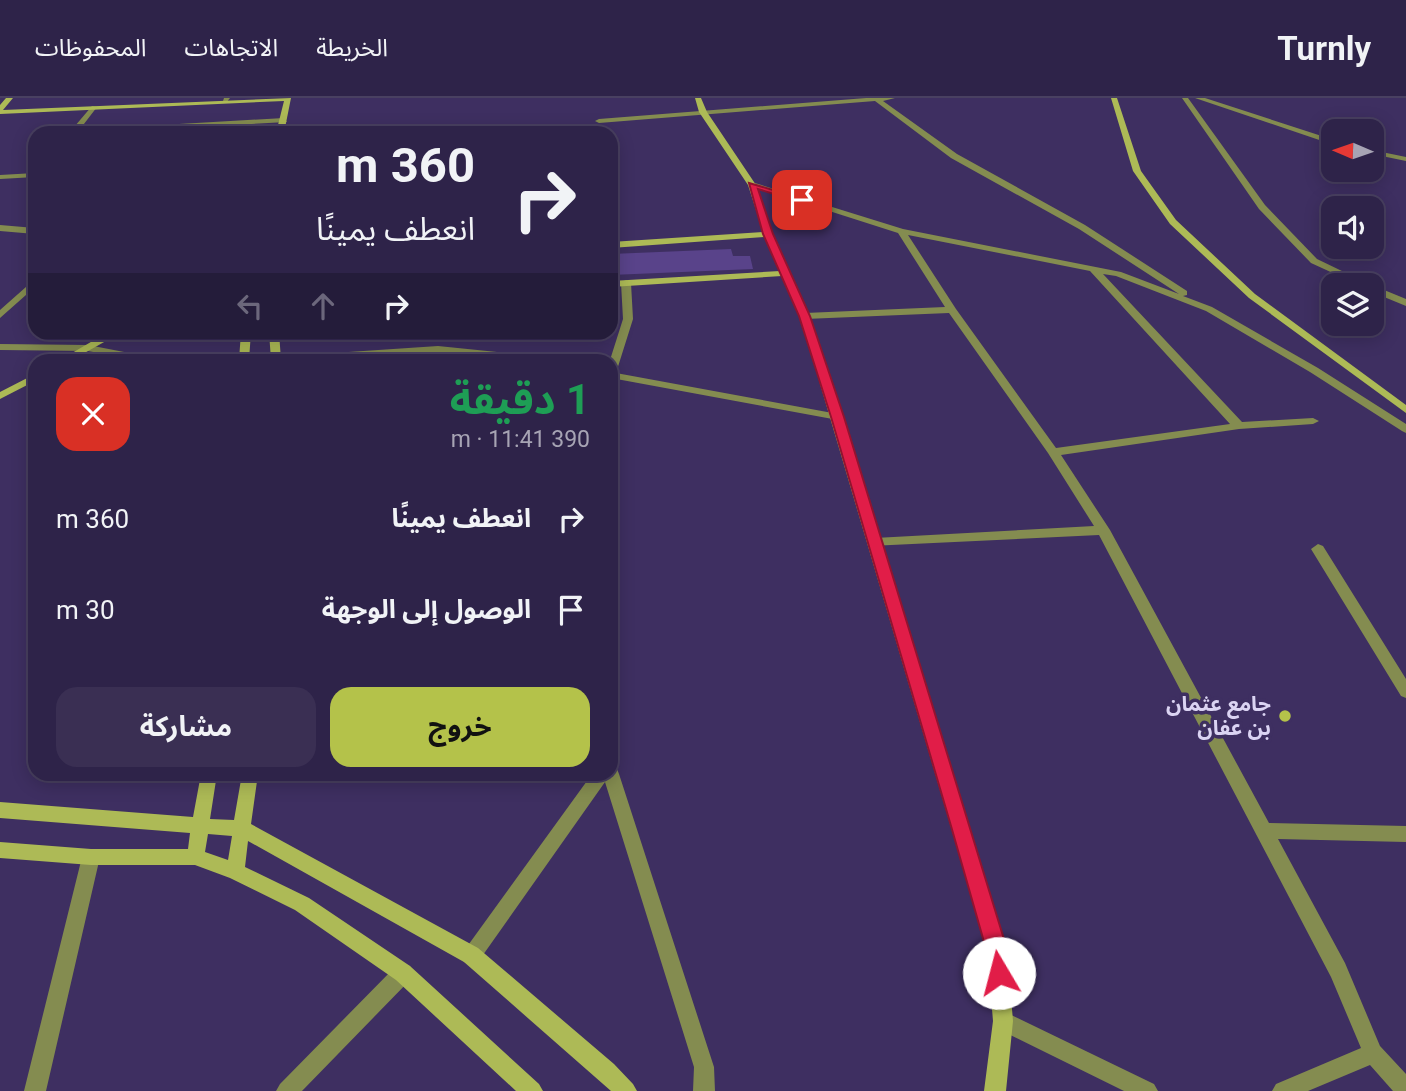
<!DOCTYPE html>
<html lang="ar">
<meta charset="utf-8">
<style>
:root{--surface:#2e2349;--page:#3a2f53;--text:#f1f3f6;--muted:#a7a4b4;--line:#494061;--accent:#b4c24a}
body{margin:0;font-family:Roboto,"Noto Sans Arabic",sans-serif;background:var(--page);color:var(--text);direction:rtl;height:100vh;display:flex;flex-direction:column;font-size:26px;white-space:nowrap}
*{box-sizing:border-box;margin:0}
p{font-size:23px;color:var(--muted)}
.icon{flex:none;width:38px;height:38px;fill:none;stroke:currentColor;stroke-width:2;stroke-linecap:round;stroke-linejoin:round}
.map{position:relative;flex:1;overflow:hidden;direction:ltr}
.panel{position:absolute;left:28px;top:256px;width:590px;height:427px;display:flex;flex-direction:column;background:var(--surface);border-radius:21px;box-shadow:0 4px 18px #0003,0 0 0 2px var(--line);direction:rtl}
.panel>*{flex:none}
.guide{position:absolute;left:28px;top:28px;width:590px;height:214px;border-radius:21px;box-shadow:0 4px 18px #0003,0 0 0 2px var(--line);direction:rtl;background:#2e2349;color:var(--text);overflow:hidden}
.needle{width:46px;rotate:272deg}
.fabs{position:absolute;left:1321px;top:21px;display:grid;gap:14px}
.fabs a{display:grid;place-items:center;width:63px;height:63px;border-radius:14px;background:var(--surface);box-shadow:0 4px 18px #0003,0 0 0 2px var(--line);font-size:35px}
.pin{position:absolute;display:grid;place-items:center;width:60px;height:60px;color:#fff;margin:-30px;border-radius:14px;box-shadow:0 4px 10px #0006}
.me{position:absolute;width:77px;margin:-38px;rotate:352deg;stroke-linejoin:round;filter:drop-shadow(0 0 5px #0008)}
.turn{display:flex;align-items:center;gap:24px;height:147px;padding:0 28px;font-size:32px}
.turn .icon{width:91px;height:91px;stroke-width:2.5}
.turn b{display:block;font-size:49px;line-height:60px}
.lanes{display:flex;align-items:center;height:66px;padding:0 28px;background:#0003;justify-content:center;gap:35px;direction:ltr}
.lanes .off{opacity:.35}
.round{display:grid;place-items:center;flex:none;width:74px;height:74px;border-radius:21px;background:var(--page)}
.overview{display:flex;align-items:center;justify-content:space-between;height:119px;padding:0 28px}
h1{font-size:42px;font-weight:700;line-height:52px;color:#1e9e55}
.action{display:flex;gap:14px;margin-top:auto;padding:14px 28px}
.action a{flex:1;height:80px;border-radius:21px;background:var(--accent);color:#111;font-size:28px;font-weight:700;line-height:80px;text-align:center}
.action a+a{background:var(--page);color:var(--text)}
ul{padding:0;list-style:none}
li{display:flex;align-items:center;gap:21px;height:91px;padding:0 28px}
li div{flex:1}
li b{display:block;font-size:26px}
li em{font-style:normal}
header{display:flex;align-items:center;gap:42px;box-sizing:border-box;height:98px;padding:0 35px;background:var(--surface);border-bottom:2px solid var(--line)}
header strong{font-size:33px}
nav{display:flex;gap:38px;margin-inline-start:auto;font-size:24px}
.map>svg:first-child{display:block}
.green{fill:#59438a}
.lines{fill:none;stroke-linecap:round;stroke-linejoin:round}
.street{fill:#848c50;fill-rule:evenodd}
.secondary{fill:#adba56;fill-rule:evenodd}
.route{fill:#e11d48;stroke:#92132f;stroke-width:2}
.poi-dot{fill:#b4c24a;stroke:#3e2f61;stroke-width:2.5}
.labels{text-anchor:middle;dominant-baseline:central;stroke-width:7;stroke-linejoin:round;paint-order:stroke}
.poi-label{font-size:21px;font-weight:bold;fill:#dbd4f3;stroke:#3e2f61;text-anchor:end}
</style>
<header>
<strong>Turnly</strong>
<nav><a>الخريطة</a><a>الاتجاهات</a><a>المحفوظات</a></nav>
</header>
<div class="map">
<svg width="1406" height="993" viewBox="0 0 1406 993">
<rect width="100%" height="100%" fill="#3e2f61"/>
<path class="green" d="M731 151 733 158H750L753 171 611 177V156Z"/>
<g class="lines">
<path class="street" d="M224 0H230L226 5 223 3Z
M866 0H895L883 3 957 56 1085 127 1187 193V197L1183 198 1212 209 1318 270 1406 326V335L1402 333 1310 274 1206 213 1116 178 1103 176 1242 324 1313 320 1319 323 1313 326 1239 331 1061 357 1110 432 1269 725 1406 728V744L1278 741 1345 865 1380 948 1406 976V993H1393L1370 967 1308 993H1272L1276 986 1361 950 1331 879 1099 437 870 448 868 445 870 442 875 440 1094 428 1048 355 949 215 805 221 800 218 805 215 945 209 898 135 748 87 755 85 903 131 1121 174 1179 196 1079 131 951 60 875 3 599 25 595 23 599 21ZM908 137 1090 173 1230 326 1056 350 956 211Z
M1182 0H1188L1265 107 1317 161 1371 187H1359L1311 165 1259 111Z
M1195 0H1205L1334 42V47Z
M92 8 97 9 77 35H69Z
M284 20 287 24 179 30 156 35 162 29 179 26Z
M1372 52 1406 59V63L1372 56Z
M35 75V79L0 81V77Z
M0 127 35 130V136L0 133Z
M35 181V189L0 220V212Z
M626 182 631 185 633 221 616 275 838 316 844 319 838 322 611 280 610 262 623 221 621 185Z
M1372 187 1406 201V208L1372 194Z
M0 246 88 247 150 259 155 262H136L88 253 0 252Z
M438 248 497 254 526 260 527 262C497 265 466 254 436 254 381 255 324 267 269 262L274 259Z
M1318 446 1323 448 1406 581V600L1401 598 1311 451Z
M611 669 617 671 619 676 714 969 715 993H693L694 969 605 684 478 864 471 867 464 864 461 857 592 676H611Z
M91 751 97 753 100 759 46 993H24L82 759 85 753Z
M403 865 410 868 413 875 410 882 302 993H276L280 986 396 868Z
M1003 913 1154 986 1158 993H1124L996 930 993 923 996 916Z"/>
<path class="secondary" d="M6 0H13L3 12 291 0 284 35H276L284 3 0 16V7Z
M695 0H701L707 14 756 87 772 136 810 218 1007 851 1013 923 1006 993H984L993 923 987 851 800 218 782 178 611 189V183L780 173 765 139 611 150V144L763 134 748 87 699 14Z
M1111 0H1117L1141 73 1176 122 1255 196 1406 307V315L1249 200 1170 126 1133 73Z
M108 234H122L72 262H60Z
M241 234H251L249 262H239Z
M269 234H279L281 262H271Z
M35 276V283L0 301V294Z
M201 676H217L210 721 234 722 242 676H258L251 726 478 850 614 966 633 986 637 993H611L464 864 248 743 245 769 309 800 410 868 539 986 543 993H516L396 882 295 812 230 780 195 767H91L0 760V744L91 751H188L190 735 0 720V704L193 719ZM208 736 232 738 228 762 205 754Z"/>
</g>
<path class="route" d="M749 85 807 102 802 105 758 91 773 136 810 218 844 319 1007 851 1010 875 1007 883 999 886 991 883 986 851 951 728 831 319 799 218 763 136Z"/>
<circle class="poi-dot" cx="1285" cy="618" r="7"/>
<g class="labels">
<g class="poi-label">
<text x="1271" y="606">جامع عثمان<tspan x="1271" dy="24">بن عفان</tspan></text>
</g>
</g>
</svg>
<div class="fabs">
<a><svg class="needle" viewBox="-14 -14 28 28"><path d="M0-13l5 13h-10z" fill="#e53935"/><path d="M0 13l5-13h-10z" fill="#a7a4b4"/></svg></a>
<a><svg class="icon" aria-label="sound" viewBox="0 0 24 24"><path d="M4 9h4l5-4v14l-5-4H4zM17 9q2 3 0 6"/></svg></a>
<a><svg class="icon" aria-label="layers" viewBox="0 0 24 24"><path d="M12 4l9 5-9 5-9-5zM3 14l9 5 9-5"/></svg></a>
</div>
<div class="pin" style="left:802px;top:102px;background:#d93025"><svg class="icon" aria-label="arrive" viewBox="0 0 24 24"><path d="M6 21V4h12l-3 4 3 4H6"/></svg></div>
<svg class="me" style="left:999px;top:875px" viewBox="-20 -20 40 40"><circle r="19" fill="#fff"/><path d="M0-13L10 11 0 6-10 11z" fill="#e11d48"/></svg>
<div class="guide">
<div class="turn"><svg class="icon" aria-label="right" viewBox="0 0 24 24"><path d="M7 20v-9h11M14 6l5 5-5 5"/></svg><div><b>360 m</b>انعطف يمينًا</div></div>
<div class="lanes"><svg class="icon off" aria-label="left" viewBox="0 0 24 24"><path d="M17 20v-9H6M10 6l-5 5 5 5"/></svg><svg class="icon off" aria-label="ahead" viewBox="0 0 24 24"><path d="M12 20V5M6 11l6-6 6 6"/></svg><svg class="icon" aria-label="right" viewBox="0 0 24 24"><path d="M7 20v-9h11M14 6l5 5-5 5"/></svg></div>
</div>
<section class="panel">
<div class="overview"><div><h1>1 دقيقة</h1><p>390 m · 11:41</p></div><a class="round" style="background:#d93025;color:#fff"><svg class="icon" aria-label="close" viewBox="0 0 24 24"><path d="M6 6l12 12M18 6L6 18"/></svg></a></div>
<ul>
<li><svg class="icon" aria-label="right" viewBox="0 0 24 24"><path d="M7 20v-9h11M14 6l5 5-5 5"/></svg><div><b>انعطف يمينًا</b></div><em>360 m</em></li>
<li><svg class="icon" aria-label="arrive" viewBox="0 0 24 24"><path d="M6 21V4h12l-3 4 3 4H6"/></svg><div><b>الوصول إلى الوجهة</b></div><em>30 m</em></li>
</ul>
<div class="action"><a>خروج</a><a>مشاركة</a></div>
</section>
</div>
